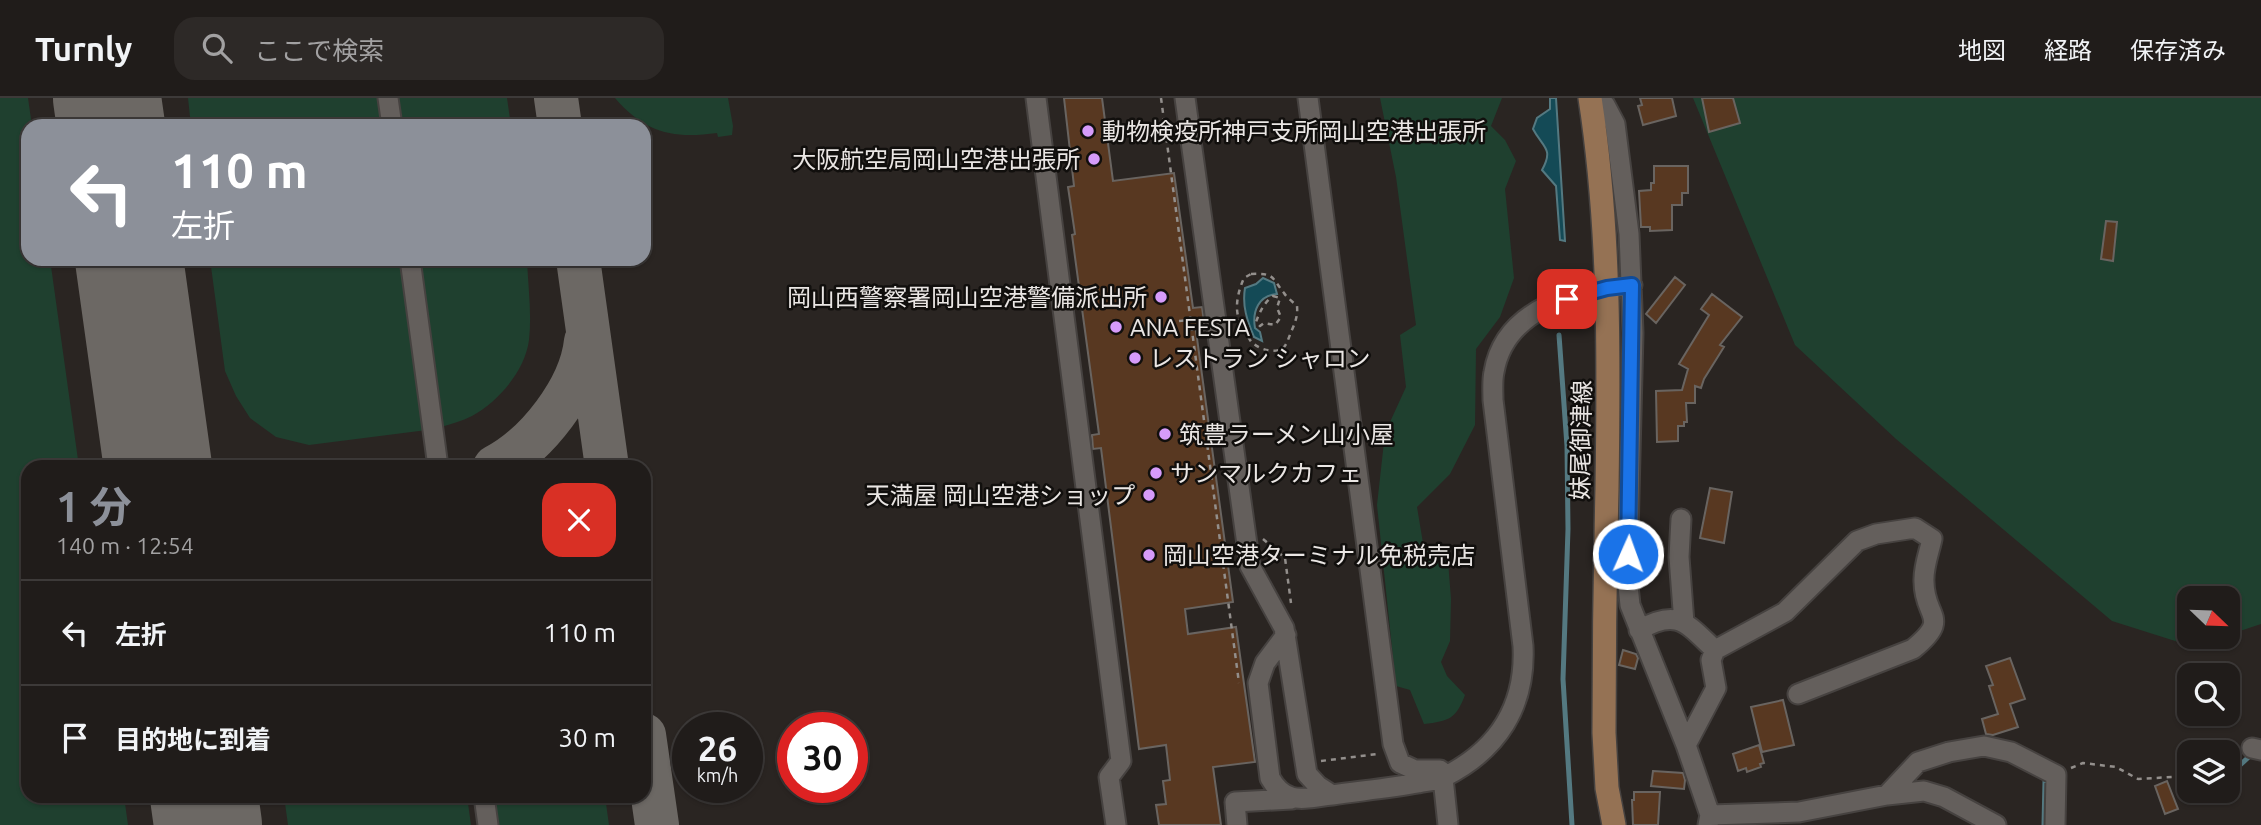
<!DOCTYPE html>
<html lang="ja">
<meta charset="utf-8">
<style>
:root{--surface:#201c1a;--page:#2d2927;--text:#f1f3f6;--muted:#a2a1a2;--line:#3d3a39;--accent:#8c9099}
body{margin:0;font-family:Ubuntu,"Noto Sans JP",sans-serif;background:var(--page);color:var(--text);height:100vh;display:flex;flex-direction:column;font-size:26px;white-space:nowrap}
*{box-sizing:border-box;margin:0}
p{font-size:23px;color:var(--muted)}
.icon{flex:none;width:38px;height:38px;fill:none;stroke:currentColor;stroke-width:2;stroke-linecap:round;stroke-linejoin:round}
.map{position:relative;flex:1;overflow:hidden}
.side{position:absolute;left:21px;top:362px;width:630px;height:343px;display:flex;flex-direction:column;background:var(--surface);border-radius:21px;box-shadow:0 2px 5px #0004,0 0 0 2px var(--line)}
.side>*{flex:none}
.guide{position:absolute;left:21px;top:21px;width:630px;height:147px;border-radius:21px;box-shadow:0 2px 5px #0004,0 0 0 2px var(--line);background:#8c9099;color:#fff;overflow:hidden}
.needle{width:46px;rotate:113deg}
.fabs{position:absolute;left:2177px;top:488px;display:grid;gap:14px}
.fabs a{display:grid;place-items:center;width:63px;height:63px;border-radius:14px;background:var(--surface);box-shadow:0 2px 5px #0004,0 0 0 2px var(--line);font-size:35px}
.speed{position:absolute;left:672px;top:614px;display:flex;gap:14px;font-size:35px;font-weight:700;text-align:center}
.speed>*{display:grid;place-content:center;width:91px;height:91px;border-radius:50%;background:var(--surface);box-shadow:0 2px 5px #0004,0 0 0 2px var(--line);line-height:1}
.speed small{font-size:18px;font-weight:400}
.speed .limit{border:10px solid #d22;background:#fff;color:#111}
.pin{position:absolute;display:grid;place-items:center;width:60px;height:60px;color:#fff;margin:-30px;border-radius:14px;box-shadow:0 4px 10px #0006}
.me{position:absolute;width:77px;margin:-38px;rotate:2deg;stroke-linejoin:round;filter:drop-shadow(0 0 5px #0008)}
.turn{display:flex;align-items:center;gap:24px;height:147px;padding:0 35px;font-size:32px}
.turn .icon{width:91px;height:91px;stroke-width:2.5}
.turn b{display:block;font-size:49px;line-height:60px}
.round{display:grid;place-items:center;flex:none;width:74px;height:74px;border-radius:21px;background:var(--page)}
.head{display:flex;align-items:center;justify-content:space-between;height:119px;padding:0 35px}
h1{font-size:42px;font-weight:700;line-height:52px;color:var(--accent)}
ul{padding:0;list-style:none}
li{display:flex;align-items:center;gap:21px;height:105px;padding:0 35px;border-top:2px solid var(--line)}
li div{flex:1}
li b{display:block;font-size:26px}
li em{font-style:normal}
header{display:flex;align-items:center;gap:42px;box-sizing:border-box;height:98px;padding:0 35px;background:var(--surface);border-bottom:2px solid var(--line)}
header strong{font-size:33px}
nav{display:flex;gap:38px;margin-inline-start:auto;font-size:24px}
.search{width:490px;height:63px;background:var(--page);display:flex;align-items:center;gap:18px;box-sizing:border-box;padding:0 24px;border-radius:21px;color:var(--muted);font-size:26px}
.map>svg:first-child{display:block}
.green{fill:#1f402f}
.water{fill:#144a56;stroke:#547981;stroke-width:2}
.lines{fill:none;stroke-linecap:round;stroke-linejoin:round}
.stream{stroke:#547981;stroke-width:5}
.taxiway{stroke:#6c6864;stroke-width:44}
.runway{stroke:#6c6864;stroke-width:108}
.building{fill:#583821;stroke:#696460;stroke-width:2}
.minor-casing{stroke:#464240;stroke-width:23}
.major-casing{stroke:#464240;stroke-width:26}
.path{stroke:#938f8c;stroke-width:2.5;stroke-dasharray:5 5;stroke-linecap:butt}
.minor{stroke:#645f5c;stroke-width:19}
.major{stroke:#957254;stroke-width:23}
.route-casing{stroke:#114b97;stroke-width:18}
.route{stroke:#1a73e8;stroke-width:12}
.poi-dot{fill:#d69bfa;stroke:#110f0d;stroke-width:2.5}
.labels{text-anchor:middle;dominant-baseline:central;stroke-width:5;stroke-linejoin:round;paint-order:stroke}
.poi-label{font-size:24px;fill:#eae6e4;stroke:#110f0d;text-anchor:start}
.street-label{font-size:24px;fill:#eae6e4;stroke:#110f0d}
</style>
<header>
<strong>Turnly</strong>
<div class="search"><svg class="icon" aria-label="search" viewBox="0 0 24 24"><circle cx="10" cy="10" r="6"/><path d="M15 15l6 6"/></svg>ここで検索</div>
<nav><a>地図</a><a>経路</a><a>保存済み</a></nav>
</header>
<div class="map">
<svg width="2261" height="727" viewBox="0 0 2261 727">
<rect width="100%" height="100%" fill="#2a2522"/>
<path class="green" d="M0 0H28L32 28H28V161H50L79 369H28V698H124L128 727H0Z
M188 0H382L385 28H191Z
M395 0H507L511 28H399Z
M615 0H728L733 28 732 37 718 39 717 35C673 41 645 35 615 0Z
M1380 0H1502L1491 28 1505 42 1516 63 1505 91 1514 180 1500 219 1476 251 1475 327 1450 376 1417 409 1424 451 1448 463 1451 501 1450 543 1441 564 1447 578 1465 597C1456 621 1449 623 1424 626L1410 592 1396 588 1377 407 1385 335 1406 289 1400 237 1416 227 1396 79Z
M1693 0H2261V526L2228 537V500H2189V539H2220L2191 548 2112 523 1896 341 1795 247Z
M210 161H403L427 332 309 347 276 339 250 320 236 298 225 273Z
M418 161H527C528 188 532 216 529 242 525 273 498 304 472 318 462 323 451 326 441 329Z
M284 698H467L471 727H288Z
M491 698H605L609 727H495Z"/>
<path class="water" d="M1550 0H1556L1565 143 1560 142 1556 88 1542 72C1554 50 1543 50 1533 31L1537 20 1550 11Z
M1263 180 1274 185 1277 196C1259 197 1252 213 1255 230L1260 234 1262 243 1254 239C1247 222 1242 208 1245 190L1256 186Z"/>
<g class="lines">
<path class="stream" d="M1559 237 1567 348 1568 431 1563 581 1572 727
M2228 678 2252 656
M2044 727 2045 683 2048 681"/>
<path class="taxiway" d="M556 0 560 28
M578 161 607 369
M150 314 157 340 173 369
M495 369C537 347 581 291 586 243
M644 637 657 727"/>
<path class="runway" d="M107 0 111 28
M129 161 158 369
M204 698 208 727"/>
</g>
<path class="building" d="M1064 0H1102L1113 83 1174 75 1193 210 1202 209 1205 232 1196 233 1233 504 1185 511 1188 536 1236 529 1255 664 1213 669 1221 727H1159L1156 707 1166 706 1163 683 1170 682 1166 647 1139 651 1101 350 1093 351 1092 337 1099 336 1072 137 1075 136 1068 89 1074 88Z
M1640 0H1672L1676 18 1643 27 1638 8 1642 7Z
M1702 0H1733L1740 25 1709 34Z
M1654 68H1688V95H1682V107H1672V132L1650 133V129H1641L1639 93 1651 92V85H1654Z
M2106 123 2117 124 2113 163 2101 161Z
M1675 179 1685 187 1656 225 1646 216Z
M1712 196 1742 219 1720 247 1724 249 1704 281 1701 290 1695 288V305H1686L1687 324H1684V328H1678V343L1657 344 1656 293 1682 292 1688 271 1679 266 1709 217 1701 211Z
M1710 390 1732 394 1724 445 1700 440Z
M1623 552 1636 556 1638 560 1635 571 1619 567Z
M2010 560 2025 601 2010 606 2018 629 1993 637 1986 636 1982 621 1998 616 1989 588 1993 587 1986 568Z
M1783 602 1794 647 1762 654 1751 609Z
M1759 647 1764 665 1760 666 1761 669 1747 674 1746 670 1738 673 1733 656Z
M1653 673 1683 675 1685 682 1684 691 1651 688Z
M2167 683 2178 711 2165 716 2155 688Z
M1634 694H1660L1658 727H1633L1632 702H1634Z"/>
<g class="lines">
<defs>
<path id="minor" d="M388 0 392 28
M1036 0 1121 663 1109 679 1116 727
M1185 0 1250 468 1284 530 1307 676 1318 688 1332 697C1360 693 1390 690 1418 685 1426 683 1437 683 1444 679 1498 652 1526 608 1523 548L1493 302C1493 293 1492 283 1494 274 1505 209 1577 193 1632 187
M1308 0 1393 646 1400 665 1415 672H1440
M1590 0 1605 7 1615 26 1629 136 1633 235 1627 478 1630 507 1686 647 1710 717 1708 727
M410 161 438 369
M1681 421 1679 459 1684 525
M1639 532C1678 510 1686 525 1715 552L1785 514 1857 443 1876 436 1915 430 1932 441C1929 455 1923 470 1924 484 1924 520 1952 519 1913 551L1798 596
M1286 537 1265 565 1258 585 1270 680C1286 708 1304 700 1332 697
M1686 647 1716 590 1711 562 1715 552
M2252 650 2261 652
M1443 680 1448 727
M1887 697 1918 664 1949 654 1984 648 2011 654 2056 677 2055 727
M484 698 488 727
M1710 717 1799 714 1887 697 1924 693 1944 699 1996 727
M1237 727 1235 704 1292 701"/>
<path id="major" d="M1590 0C1610 130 1609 260 1607 391 1605 473 1604 554 1604 635L1607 690 1614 727"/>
</defs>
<use href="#minor" class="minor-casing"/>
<use href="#major" class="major-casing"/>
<path class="path" d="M1161 0 1239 585
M1251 176C1275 175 1271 179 1284 195 1287 200 1293 204 1297 208 1298 218 1295 225 1291 234 1289 239 1287 246 1284 249 1276 257 1256 251 1250 242 1248 239 1239 221 1238 218 1235 206 1239 191 1244 180Z
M1273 198 1280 200 1277 210 1281 219 1275 227 1264 225 1260 228 1256 224C1260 213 1264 205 1273 198Z
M1179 223 1200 221
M1263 441 1285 460 1291 505
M1321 663 1377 656
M2228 668 2236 660
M2071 670 2083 665 2116 669 2138 681 2189 678"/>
<use href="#minor" class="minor"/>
<use href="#major" class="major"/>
</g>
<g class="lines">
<defs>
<path id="route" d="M1567 201 1607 190 1632 187 1628 456"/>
</defs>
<use href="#route" class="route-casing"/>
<use href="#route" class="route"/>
</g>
<g class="poi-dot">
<circle cx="1088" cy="33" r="7"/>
<circle cx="1094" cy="61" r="7"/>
<circle cx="1161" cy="199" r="7"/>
<circle cx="1116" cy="229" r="7"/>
<circle cx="1135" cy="260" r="7"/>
<circle cx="1165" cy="336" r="7"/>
<circle cx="1156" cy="375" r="7"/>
<circle cx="1149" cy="397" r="7"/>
<circle cx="1149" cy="457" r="7"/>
</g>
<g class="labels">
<g class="poi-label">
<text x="1102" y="33">動物検疫所神戸支所岡山空港出張所</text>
<text x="1080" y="61" text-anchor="end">大阪航空局岡山空港出張所</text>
<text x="1147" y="199" text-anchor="end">岡山西警察署岡山空港警備派出所</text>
<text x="1130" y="229">ANA FESTA</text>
<text x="1149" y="260">レストラン シャロン</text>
<text x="1179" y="336">筑豊ラーメン山小屋</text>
<text x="1170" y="375">サンマルクカフェ</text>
<text x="1135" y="397" text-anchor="end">天満屋 岡山空港ショップ</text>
<text x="1163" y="457">岡山空港ターミナル免税売店</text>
</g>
<g class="street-label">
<text transform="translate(1581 342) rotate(-89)">妹尾御津線</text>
</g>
</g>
</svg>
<div class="fabs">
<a><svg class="needle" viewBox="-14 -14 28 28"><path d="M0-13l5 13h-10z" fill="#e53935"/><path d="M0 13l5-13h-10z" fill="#a2a1a2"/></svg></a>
<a><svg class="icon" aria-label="search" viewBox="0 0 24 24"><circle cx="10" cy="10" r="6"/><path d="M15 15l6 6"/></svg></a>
<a><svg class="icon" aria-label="layers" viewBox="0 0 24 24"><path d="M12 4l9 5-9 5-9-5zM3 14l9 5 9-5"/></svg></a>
</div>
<div class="speed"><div>26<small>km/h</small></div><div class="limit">30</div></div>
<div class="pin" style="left:1567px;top:201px;background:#d93025"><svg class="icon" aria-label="arrive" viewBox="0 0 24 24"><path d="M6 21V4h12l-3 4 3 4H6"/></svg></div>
<svg class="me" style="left:1628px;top:456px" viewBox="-20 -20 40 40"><circle r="17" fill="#1a73e8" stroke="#fff" stroke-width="3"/><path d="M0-11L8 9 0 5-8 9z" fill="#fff"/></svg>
<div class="guide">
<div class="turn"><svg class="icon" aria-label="left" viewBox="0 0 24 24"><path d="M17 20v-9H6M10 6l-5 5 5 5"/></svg><div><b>110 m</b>左折</div></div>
</div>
<section class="side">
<div class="head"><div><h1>1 分</h1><p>140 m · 12:54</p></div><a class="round" style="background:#d93025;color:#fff"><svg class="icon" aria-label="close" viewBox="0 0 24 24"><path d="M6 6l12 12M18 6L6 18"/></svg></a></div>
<ul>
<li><svg class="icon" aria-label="left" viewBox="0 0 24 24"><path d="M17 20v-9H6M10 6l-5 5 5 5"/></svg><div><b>左折</b></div><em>110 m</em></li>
<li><svg class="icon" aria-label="arrive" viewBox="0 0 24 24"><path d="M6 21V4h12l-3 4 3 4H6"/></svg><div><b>目的地に到着</b></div><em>30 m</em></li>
</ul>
</section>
</div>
